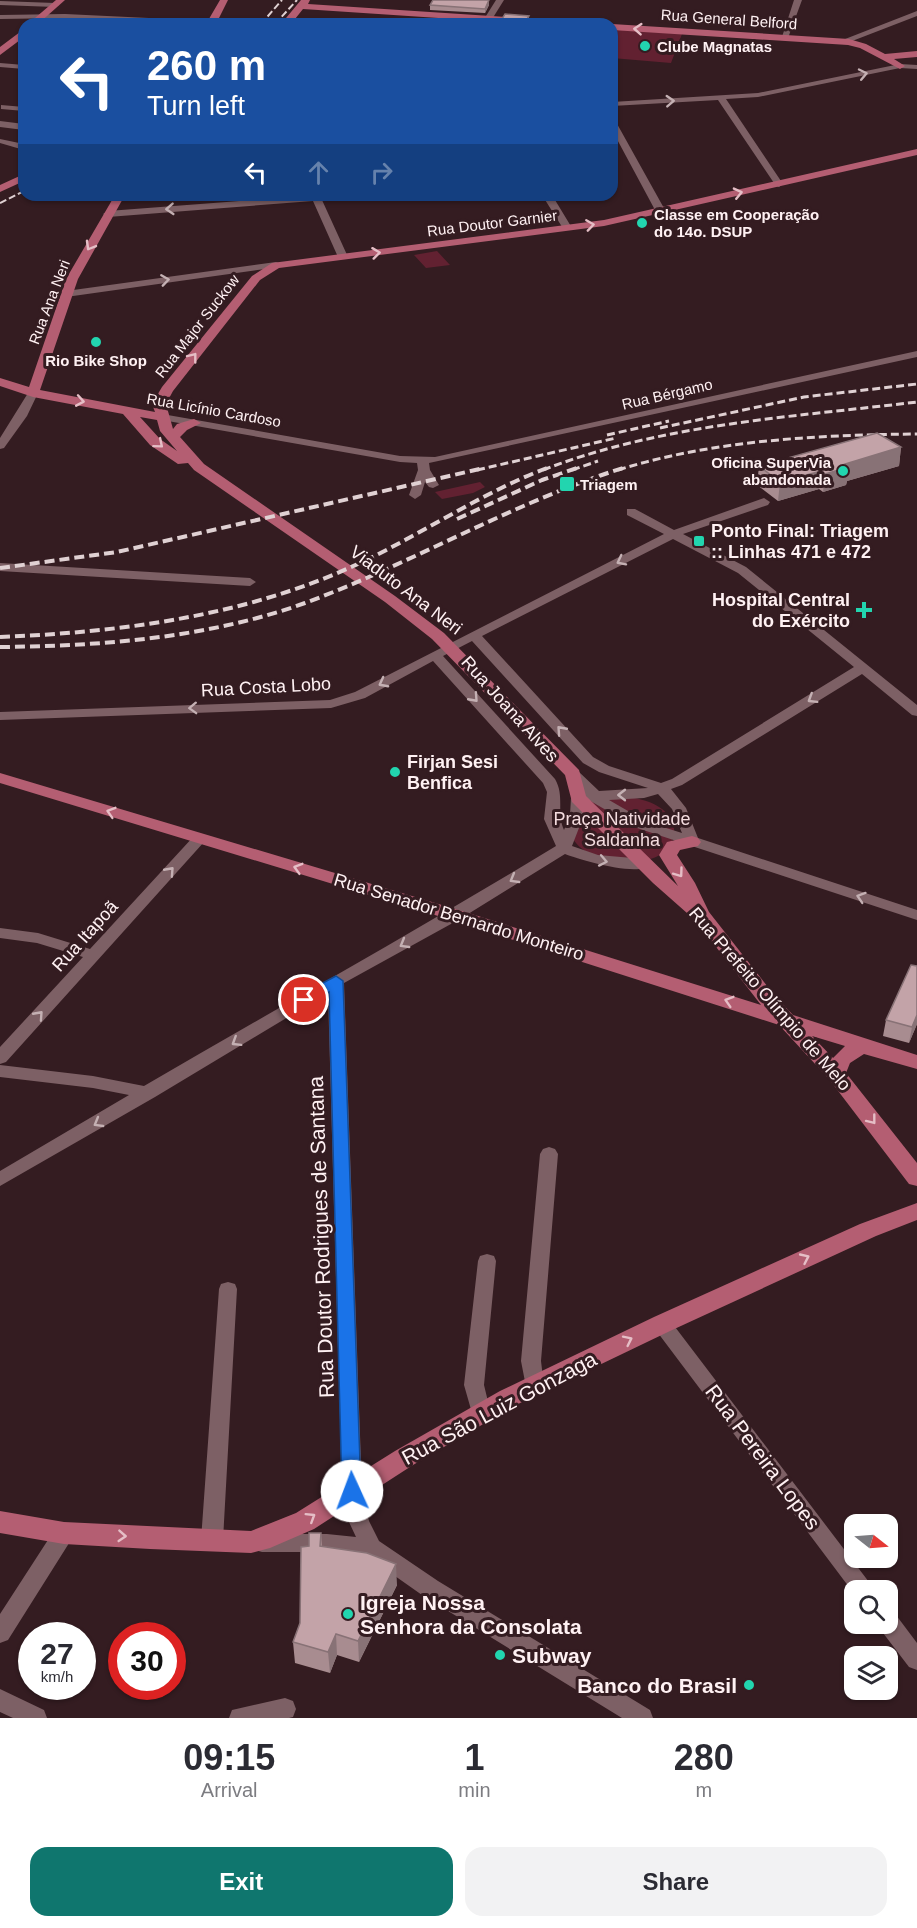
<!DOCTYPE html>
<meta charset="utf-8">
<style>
:root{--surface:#fff;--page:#f2f2f3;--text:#2b2b33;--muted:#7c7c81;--accent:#0f766e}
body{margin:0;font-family:Arial,sans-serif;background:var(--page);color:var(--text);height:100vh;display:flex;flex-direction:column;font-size:22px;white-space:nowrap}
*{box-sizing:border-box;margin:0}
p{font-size:20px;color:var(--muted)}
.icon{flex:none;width:33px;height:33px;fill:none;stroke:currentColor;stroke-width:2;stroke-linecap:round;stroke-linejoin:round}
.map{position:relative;height:1718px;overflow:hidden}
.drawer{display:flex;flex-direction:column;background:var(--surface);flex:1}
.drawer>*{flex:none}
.guide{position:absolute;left:18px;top:18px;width:600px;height:183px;border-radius:18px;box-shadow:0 2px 4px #0004;background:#1a4fa0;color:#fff;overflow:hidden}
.needle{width:39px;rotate:107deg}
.buttons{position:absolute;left:844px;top:1514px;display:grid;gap:12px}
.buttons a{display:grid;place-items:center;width:54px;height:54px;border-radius:12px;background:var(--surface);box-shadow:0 2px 4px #0004;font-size:30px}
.speed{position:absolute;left:18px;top:1622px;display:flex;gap:12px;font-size:30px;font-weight:700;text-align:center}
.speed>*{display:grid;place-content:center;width:78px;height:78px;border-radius:50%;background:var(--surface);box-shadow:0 2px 4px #0004;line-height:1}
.speed small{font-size:15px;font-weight:400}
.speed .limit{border:9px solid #d22;background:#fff;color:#111}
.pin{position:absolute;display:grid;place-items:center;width:51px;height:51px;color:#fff;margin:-26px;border:3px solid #fff;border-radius:50%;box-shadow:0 2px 6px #0007}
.me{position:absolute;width:66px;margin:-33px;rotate:358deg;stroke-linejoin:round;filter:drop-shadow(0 0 4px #0008)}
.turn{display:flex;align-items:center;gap:21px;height:126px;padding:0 30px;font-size:27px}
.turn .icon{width:78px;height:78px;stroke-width:2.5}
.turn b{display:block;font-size:42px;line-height:51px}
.lanes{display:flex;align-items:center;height:57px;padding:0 30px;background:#0003;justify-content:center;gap:30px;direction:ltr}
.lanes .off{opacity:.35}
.eta{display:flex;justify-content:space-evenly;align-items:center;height:102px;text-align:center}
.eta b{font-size:36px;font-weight:700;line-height:42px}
.cta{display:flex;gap:12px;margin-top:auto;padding:12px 30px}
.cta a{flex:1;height:69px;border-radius:18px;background:var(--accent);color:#fff;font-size:24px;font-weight:700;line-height:69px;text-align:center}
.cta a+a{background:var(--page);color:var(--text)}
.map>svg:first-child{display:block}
.green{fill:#622131}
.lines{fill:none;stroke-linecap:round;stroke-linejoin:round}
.minor{fill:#7d6065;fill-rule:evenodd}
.major{fill:#b45e72;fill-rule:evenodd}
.rail-far2{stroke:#e0d1d3;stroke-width:2;stroke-dasharray:7 3;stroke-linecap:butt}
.rail-far1{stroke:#e0d1d3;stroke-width:3;stroke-dasharray:8 4;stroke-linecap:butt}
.rail{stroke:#e0d1d3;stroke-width:4;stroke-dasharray:10 5;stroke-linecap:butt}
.wall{fill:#a88c90}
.shaded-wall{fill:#887276}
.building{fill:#c3a3a8;stroke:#887276;stroke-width:1.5}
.oneway{stroke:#e5bec6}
.oneway2{stroke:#c4b0b3}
.route{fill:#1a73e8;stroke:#114b97;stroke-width:1.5}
.poi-dot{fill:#22d5af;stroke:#341c21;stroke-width:2}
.labels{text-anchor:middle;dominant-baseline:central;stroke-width:6;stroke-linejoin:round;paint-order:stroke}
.far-street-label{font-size:15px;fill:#fff1f3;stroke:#341c21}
.far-poi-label{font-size:15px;font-weight:bold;fill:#fff1f3;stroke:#341c21;text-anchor:start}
.poi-label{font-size:18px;font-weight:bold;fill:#fff1f3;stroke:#341c21;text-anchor:start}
.street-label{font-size:18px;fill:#fff1f3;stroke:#341c21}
.park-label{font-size:18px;fill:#f4dcdf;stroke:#341c21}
.near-street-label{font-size:21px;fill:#fff1f3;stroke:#341c21}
.near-poi-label{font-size:21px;font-weight:bold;fill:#fff1f3;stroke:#341c21;text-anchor:start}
</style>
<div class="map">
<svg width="917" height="1718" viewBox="0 0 917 1718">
<rect width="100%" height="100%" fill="#341c21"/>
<path class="green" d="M612 29 682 34 671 63 612 58Z
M437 251 450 265 426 268 414 255Z
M480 482 485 487 473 493 442 499 435 492Z
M624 796C636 798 648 800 659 807 686 823 674 856 646 860 636 861 623 858 613 857 590 855 583 854 570 835L584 805 598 799Z"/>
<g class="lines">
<path class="minor" d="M496 0H504L489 24H481Z
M794 0H802L788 38 781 40Z
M0 1 55 3 59 5 55 7 0 5Z
M917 11V16L847 43 840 41Z
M65 14 212 21 216 23 186 24 65 18 0 19V15Z
M0 63 24 65V69L0 67Z
M900 64 917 65V69L900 68 758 97 726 99 783 184 779 187 776 186 718 100 612 106V102L758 93Z
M1 105 24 107V111L1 109Z
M612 119 616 122 665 210 663 212 655 210 612 130Z
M0 121 24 124V130L0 127Z
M0 139 24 144V150L0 143Z
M319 195H359L354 198 322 200 348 257 346 259 338 257 313 201 108 217 103 214 108 211Z
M542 195H552L572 228 570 230H564Z
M276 262 279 263V267L66 297 61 294 66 291Z
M917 351V357L429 463 430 470 439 485 433 488 429 487 425 482 421 495 415 499 409 495 418 470 417 463 400 462 162 420 156 417 162 414 400 456 435 457Z
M33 390 38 393 27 416 4 448 0 449V438L28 393Z
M764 498 770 502 768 505 683 534 746 567 917 705V716L912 715 862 674 682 785 671 789 686 808 698 838 917 910V920L637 828 587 799 566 774 568 771H578L599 791 648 788 599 772 583 763 472 641 443 656 555 779C565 796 556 813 564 830L570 815 571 798 578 794 585 798 584 815 572 846 598 855 644 859 652 864C640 878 581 860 565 854L460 919 344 983 362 1491 369 1521 379 1541 438 1581 650 1710 653 1718H622L422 1595 368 1557 327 1552H262L255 1550 251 1543 255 1536 262 1534H327L356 1537 349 1522 342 1491 328 993 155 1097 0 1186V1171L129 1095 93 1088 0 1077V1065L93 1076 144 1086C281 1006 420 929 556 846L544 819 547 792 543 783 433 661 365 698 331 708 0 720V712L330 700 355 692 664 534 627 515V509H635L674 530ZM673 539 738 573 854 667 672 779 661 783 609 766 593 757 482 636ZM658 794 672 809 682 833 647 822 609 800 644 798Z
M0 563 250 578 256 582 250 586 0 571Z
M199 834 204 836 206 839 204 842 6 1062 0 1064V1047L83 957 37 943 0 938V928L38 933 90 949 194 836Z
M549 1147 555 1149 558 1154 541 1361 544 1386 541 1392 534 1394 527 1392 521 1361 540 1154 543 1149Z
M487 1254 494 1256 496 1261 484 1385 491 1414 488 1420 481 1422 474 1420 464 1385 478 1261 480 1256Z
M228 1282 235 1284 237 1289 223 1540 219 1547 212 1549 205 1547 201 1540 219 1289 221 1284Z
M662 1316 669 1319 875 1590H855V1595L655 1329 652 1324 655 1319Z
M64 1524 71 1526 75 1533 71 1540 8 1640 0 1643V1614L57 1526Z
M888 1612 896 1615 917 1643V1670L909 1667 880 1629 878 1623H888Z
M0 1689 44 1710 47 1718H13L0 1712Z
M285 1698 293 1701 296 1709 293 1717 289 1718H229L232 1710Z"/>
<path class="major" d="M56 0H65L38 24H28Z
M220 0H228L216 24H206Z
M301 0H310L308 4 567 21 572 24H527L303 9 291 24H281Z
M612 24 849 39 866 44 885 54 917 51V57L894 59 905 66 900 69 860 48 848 45 612 30Z
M24 29V37L0 55V47Z
M917 149V155L604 226 279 268 260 280 173 391 166 404 173 429 177 424 194 419 201 423 187 430 180 437 204 464 395 596 444 633 579 770 586 796 678 886 659 855 667 842 692 836 698 838 701 842 698 846 680 850 677 855 695 883 709 912 775 996 793 1015 917 1055V1069L864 1054 850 1063 846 1073 917 1163V1186L909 1184 829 1079 779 1025 448 919 0 783V773L462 911 761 1005 696 921 653 883 572 802 565 775 432 639 385 602 194 470 188 463 178 464 150 445 123 414 33 397 0 386V378L29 387 66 279 115 195H125L78 279 40 390 155 412 152 404 162 387 252 276 272 263 604 220ZM140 417 157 420 160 431 177 451 160 439ZM812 1036 845 1046 833 1058Z
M24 174V181L0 192V185Z
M917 1203V1220L876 1236 670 1331 516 1405 413 1465 314 1529 270 1548 251 1553 150 1549 64 1544 0 1533V1511L64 1522 251 1531 296 1513 395 1451 500 1391 654 1317 860 1224Z"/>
<path class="rail-far2" d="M261 24 282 0
M275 24 297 0
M0 203 24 191"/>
<path class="rail-far1" d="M660 428 804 397 917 384
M607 435 669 421
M477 470 616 438
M543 470C661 424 793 417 917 402
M572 470 598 461
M618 470C714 440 817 435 917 434"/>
<path class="rail" d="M457 519 542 480 577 468
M0 568 117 552 484 468
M0 637C123 632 247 616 360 563 424 533 481 493 547 468
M0 647C102 646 208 638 305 603 413 563 512 503 623 468"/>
</g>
<path class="wall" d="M430 5H489L485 13 430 10Z
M901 447 899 466 847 481 846 485 823 492 819 489 778 501 757 485 759 466Z
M886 1020 917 1024 909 1043 883 1036Z
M321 1533 322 1546 397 1585 359 1662 337 1655 330 1673 295 1663 293 1642 300 1623 309 1546Z"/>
<path class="shaded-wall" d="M489 0V5L485 13V9Z
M529 16V24H524Z
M901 447 899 466 847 481 846 485 823 492 825 474 845 464Z
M821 471 819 489 778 501 780 482Z
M917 1015V1024L909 1043 912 1027Z
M396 1564 397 1585 359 1662 358 1641Z
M336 1634 337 1655 330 1673 328 1652Z"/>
<path class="building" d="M433 0H489L485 9 430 5Z
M505 14 529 16 524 24 500 22Z
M877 433 901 447 845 464 849 467 825 474 821 471 780 482 759 466Z
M911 965 917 966V1015L912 1027 886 1020Z
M309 1533H321L320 1546 367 1553 396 1564 358 1641 336 1634 328 1652 293 1642 300 1623 301 1547 309 1546Z"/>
<defs><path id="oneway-chevron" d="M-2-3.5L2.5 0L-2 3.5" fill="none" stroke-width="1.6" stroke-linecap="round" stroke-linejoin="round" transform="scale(1.5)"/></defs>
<g class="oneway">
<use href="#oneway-chevron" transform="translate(638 29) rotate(-176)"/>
<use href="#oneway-chevron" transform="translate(738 193) rotate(-13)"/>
<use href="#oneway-chevron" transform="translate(590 225) rotate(-8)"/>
<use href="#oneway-chevron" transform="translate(90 246) rotate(120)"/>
<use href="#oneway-chevron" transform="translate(376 253) rotate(-7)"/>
<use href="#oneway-chevron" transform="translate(193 357) rotate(-52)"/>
<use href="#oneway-chevron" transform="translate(80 401) rotate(10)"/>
<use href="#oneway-chevron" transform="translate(159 444) rotate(40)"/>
<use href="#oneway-chevron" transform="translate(111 812) rotate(-163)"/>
<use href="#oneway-chevron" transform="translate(298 868) rotate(-164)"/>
<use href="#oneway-chevron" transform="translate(679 873) rotate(54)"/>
<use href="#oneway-chevron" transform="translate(729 1001) rotate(-163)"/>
<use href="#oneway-chevron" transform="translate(872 1120) rotate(52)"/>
<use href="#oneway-chevron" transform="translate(805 1258) rotate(-25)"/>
<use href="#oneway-chevron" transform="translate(628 1340) rotate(-26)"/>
<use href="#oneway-chevron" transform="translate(311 1517) rotate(-32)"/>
<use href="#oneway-chevron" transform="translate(122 1536) rotate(4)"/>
</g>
<g class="oneway2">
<use href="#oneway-chevron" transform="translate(863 74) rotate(-12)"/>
<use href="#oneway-chevron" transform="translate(670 101) rotate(-3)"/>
<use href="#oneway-chevron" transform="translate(170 209) rotate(176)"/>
<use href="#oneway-chevron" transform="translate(165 280) rotate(-8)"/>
<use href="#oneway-chevron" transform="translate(621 561) rotate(153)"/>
<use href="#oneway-chevron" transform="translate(383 683) rotate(152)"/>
<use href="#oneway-chevron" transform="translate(474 698) rotate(48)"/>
<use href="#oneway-chevron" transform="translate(812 699) rotate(148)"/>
<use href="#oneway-chevron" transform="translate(193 708) rotate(178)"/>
<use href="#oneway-chevron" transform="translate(561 730) rotate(-132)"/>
<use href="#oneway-chevron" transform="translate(622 795) rotate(180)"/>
<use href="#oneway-chevron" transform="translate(603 861) rotate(11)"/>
<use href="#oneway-chevron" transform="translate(170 871) rotate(-48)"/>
<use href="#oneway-chevron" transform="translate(514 879) rotate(150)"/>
<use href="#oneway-chevron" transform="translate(861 897) rotate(-162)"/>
<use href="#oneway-chevron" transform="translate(404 944) rotate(150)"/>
<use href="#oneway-chevron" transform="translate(39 1015) rotate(-48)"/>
<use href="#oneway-chevron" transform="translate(236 1042) rotate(148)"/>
<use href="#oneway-chevron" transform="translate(98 1123) rotate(150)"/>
</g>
<path class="route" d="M336 976 343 981 361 1491 358 1497 352 1499 345 1497 342 1491 329 992 304 1005 296 1000 298 996Z"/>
<g class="poi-dot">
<circle cx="645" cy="46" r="6"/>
<circle cx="642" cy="223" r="6"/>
<circle cx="96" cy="342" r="6"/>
<circle cx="843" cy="471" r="6"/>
<rect x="559" y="476" width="16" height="16" rx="3"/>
<rect x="693" y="535" width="12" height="12" rx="3"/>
<path d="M861 601h6v6h6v6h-6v6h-6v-6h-6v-6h6z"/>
<circle cx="395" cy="772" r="6"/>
<circle cx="348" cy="1614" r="6"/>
<circle cx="500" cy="1655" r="6"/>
<circle cx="749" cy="1685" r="6"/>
</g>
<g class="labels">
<g class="far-street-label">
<text transform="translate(729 19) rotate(4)">Rua General Belford</text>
<text transform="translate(492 223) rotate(-7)">Rua Doutor Garnier</text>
<text transform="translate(49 302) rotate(-69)">Rua Ana Neri</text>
<text transform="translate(197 326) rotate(-52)">Rua Major Suckow</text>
<text transform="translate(667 394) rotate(-13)">Rua Bérgamo</text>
<text transform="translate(214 410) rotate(10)">Rua Licínio Cardoso</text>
</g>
<g class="far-poi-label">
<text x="657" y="46">Clube Magnatas</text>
<text x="654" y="214">Classe em Cooperação<tspan x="654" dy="17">do 14o. DSUP</tspan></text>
<text x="96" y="360" text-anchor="middle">Rio Bike Shop</text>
<text x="831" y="462" text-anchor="end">Oficina SuperVia<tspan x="831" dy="17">abandonada</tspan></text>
<text x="580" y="484">Triagem</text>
</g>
<g class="poi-label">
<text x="711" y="531">Ponto Final: Triagem<tspan x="711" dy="21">:: Linhas 471 e 472</tspan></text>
<text x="850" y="600" text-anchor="end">Hospital Central<tspan x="850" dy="21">do Exército</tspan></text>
<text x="407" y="762">Firjan Sesi<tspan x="407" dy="21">Benfica</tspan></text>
</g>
<g class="street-label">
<text transform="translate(406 590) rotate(37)">Viaduto Ana Neri</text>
<text transform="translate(266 687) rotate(-3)">Rua Costa Lobo</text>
<text transform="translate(510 709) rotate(48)">Rua Joana Alves</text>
<text transform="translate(459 917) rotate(17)">Rua Senador Bernardo Monteiro</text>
<text transform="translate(85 936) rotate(-48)">Rua Itapoã</text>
<text transform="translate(770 999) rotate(49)">Rua Prefeito Olímpio de Melo</text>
</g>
<g class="park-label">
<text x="622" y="819">Praça Natividade<tspan x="622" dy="21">Saldanha</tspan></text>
</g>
<g class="near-street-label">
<text transform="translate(321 1237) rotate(-92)">Rua Doutor Rodrigues de Santana</text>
<text transform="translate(499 1408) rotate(-28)">Rua São Luiz Gonzaga</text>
<text transform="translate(763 1457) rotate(53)">Rua Pereira Lopes</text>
</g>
<g class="near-poi-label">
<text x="360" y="1602">Igreja Nossa<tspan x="360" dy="24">Senhora da Consolata</tspan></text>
<text x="512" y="1655">Subway</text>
<text x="737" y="1685" text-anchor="end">Banco do Brasil</text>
</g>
</g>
</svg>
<div class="buttons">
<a><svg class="needle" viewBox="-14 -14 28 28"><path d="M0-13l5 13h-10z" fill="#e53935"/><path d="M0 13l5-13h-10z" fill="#7c7c81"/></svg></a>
<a><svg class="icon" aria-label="search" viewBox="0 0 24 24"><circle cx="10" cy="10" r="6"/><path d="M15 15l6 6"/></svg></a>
<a><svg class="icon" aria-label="layers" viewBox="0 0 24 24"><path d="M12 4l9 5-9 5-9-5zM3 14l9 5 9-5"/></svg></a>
</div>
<div class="speed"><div>27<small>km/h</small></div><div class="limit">30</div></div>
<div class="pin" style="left:304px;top:1000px;background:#d93025"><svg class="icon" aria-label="arrive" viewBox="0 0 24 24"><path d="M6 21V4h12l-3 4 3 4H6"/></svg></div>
<svg class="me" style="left:352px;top:1491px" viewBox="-20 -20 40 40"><circle r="19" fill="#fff"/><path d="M0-13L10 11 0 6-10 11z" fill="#1a73e8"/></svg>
<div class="guide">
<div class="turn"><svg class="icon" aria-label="left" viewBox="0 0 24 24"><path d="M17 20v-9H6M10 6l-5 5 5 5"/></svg><div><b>260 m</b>Turn left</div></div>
<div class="lanes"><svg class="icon" aria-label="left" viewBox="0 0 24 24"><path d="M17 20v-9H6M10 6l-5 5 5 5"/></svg><svg class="icon off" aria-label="ahead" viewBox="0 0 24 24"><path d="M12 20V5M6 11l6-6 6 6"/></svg><svg class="icon off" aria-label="right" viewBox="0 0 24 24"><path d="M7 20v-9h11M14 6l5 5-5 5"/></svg></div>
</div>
</div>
<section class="drawer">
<div class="eta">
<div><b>09:15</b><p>Arrival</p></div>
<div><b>1</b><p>min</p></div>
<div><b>280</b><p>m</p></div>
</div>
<div class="cta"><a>Exit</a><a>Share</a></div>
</section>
